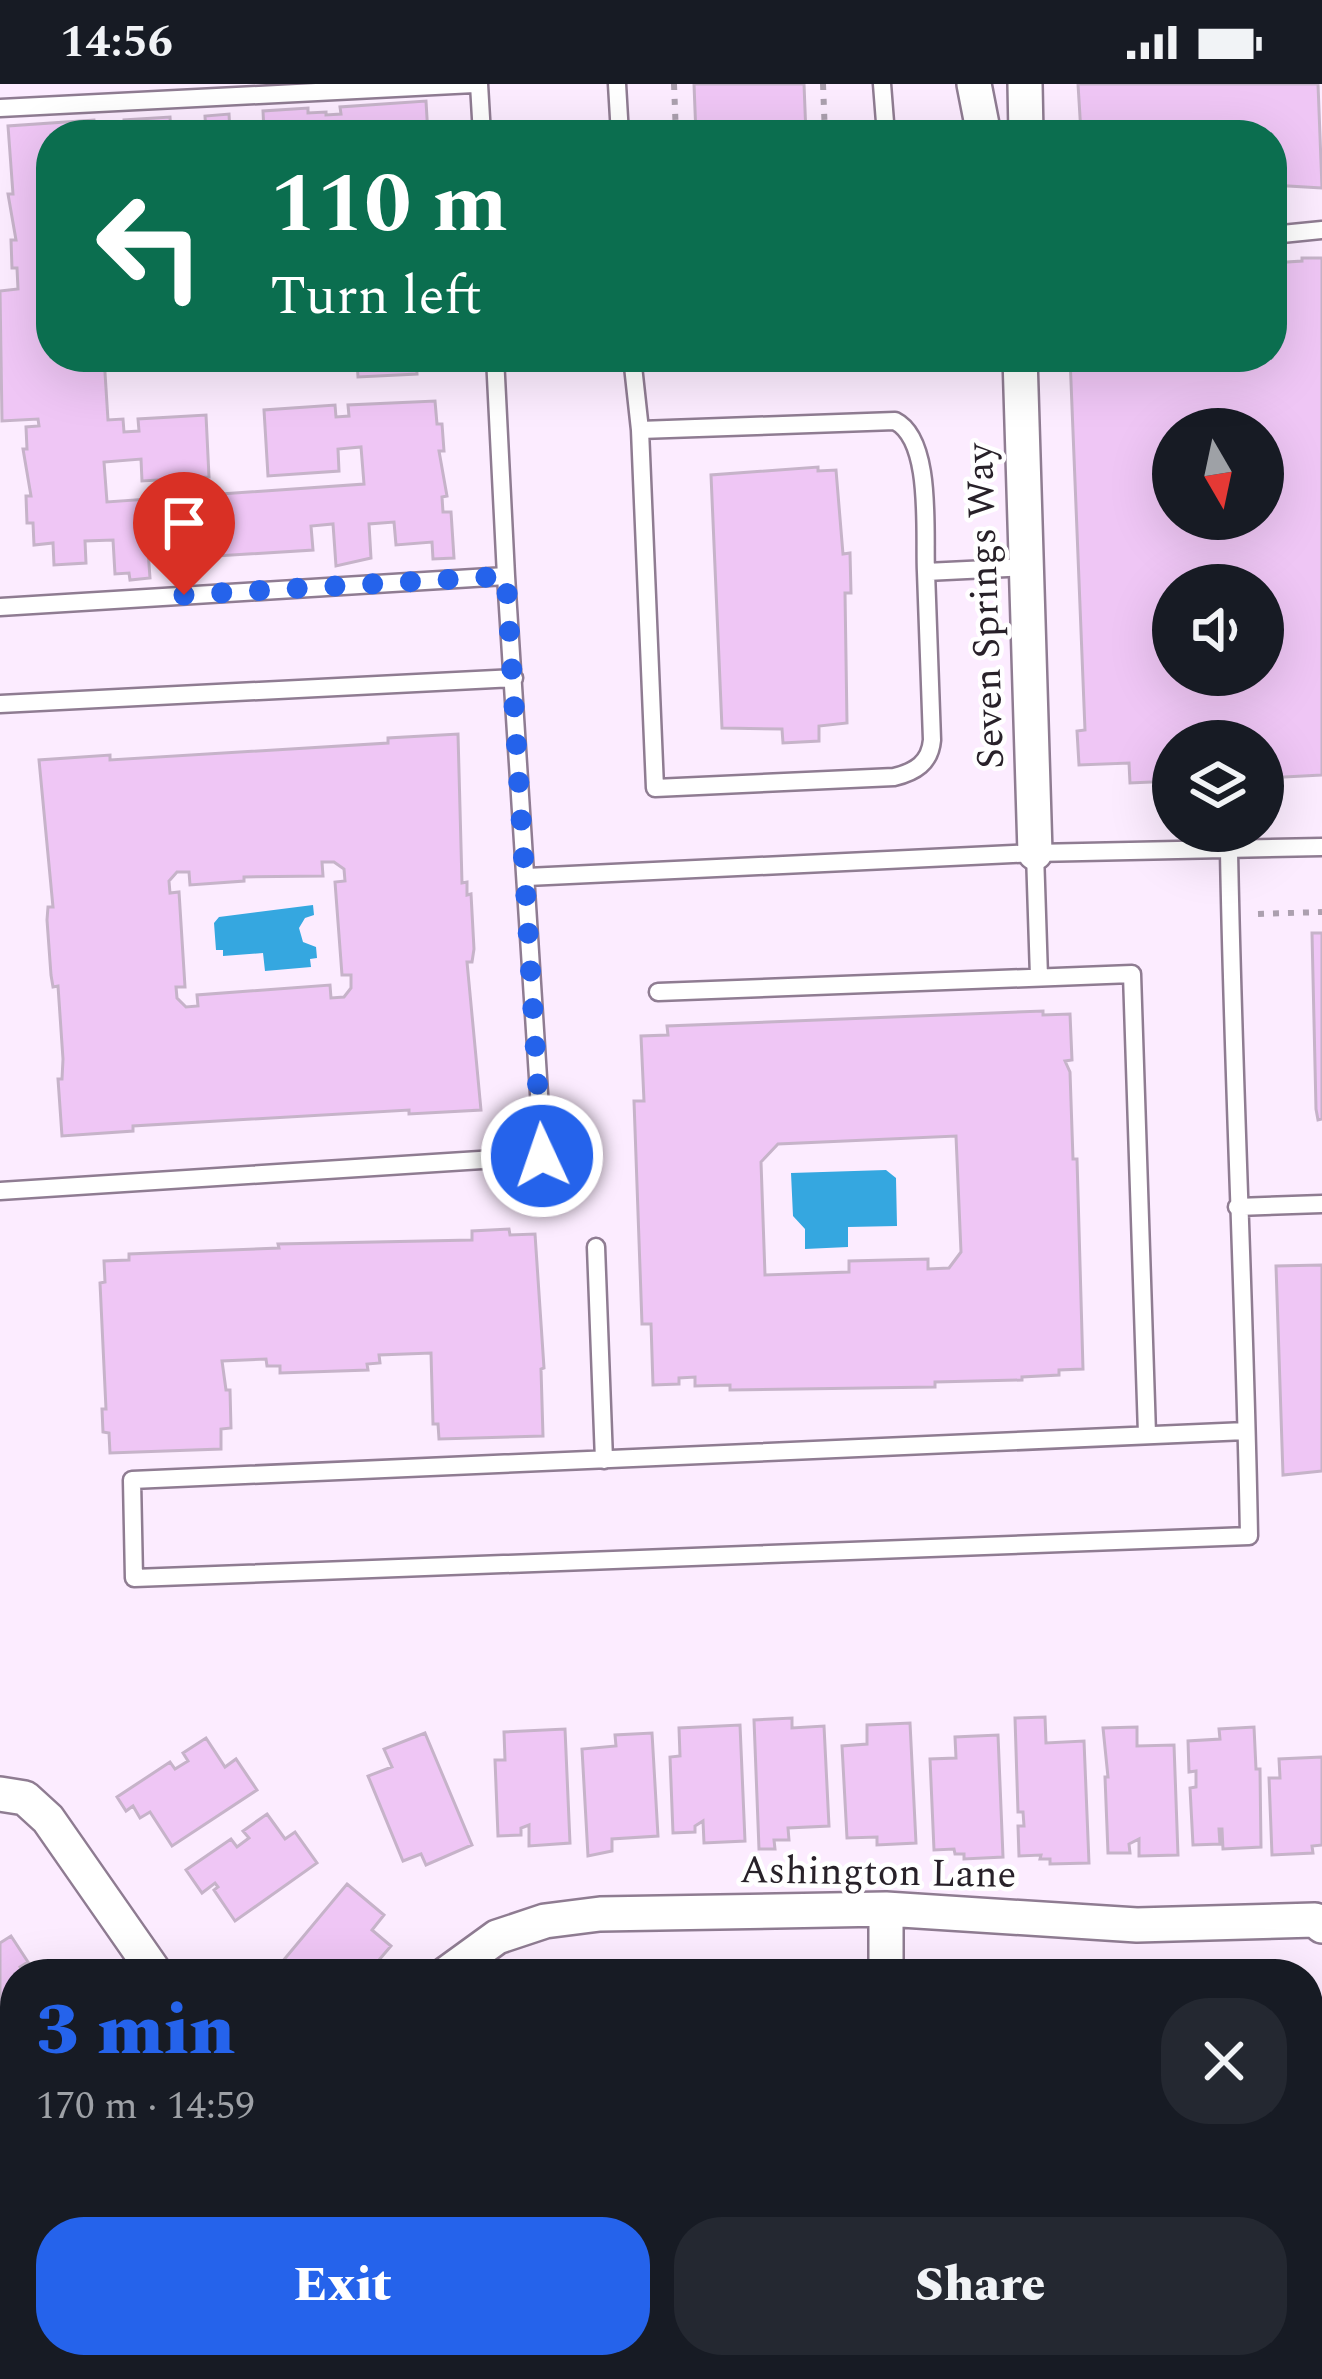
<!DOCTYPE html>
<meta charset="utf-8">
<style>
:root{--surface:#171b24;--page:#242831;--text:#f1f3f6;--muted:#9ea1a6;--accent:#2563eb}
body{margin:0;font-family:Spectral,serif;background:var(--page);color:var(--text);height:100vh;display:flex;flex-direction:column;font-size:45px;white-space:nowrap}
*{box-sizing:border-box;margin:0}
p{font-size:39px;color:var(--muted)}
.icon{flex:none;width:66px;height:66px;fill:none;stroke:currentColor;stroke-width:2;stroke-linecap:round;stroke-linejoin:round}
.map{position:relative;flex:1;overflow:hidden}
.details{position:absolute;left:0px;top:1875px;width:1323px;height:420px;display:flex;flex-direction:column;background:var(--surface);border-radius:48px 48px 0 0;box-shadow:0 12px 48px #0002}
.details>*{flex:none}
.top-card{position:absolute;left:36px;top:36px;width:1251px;height:252px;border-radius:48px;box-shadow:0 12px 48px #0002;background:#0b6e4f;color:#fff;overflow:hidden}
.needle{width:78px;rotate:171deg}
.tools{position:absolute;left:1152px;top:324px;display:grid;gap:24px}
.tools a{display:grid;place-items:center;width:132px;height:132px;border-radius:50%;background:var(--surface);box-shadow:0 12px 48px #0002;font-size:60px}
.pin{position:absolute;display:grid;place-items:center;width:102px;height:102px;color:#fff;margin:-123px -51px;border-radius:50% 50% 50% 0;rotate:-45deg;box-shadow:0 0 12px #0007}
.pin .icon{rotate:45deg}
.me{position:absolute;width:132px;margin:-66px;rotate:357deg;stroke-linejoin:round;filter:drop-shadow(0 0 9px #0008)}
.turn{display:flex;align-items:center;gap:42px;height:252px;padding:0 36px;font-size:54px}
.turn .icon{width:156px;height:156px;stroke-width:2.5}
.turn b{display:block;font-size:84px;line-height:102px}
.round{display:grid;place-items:center;flex:none;width:126px;height:126px;border-radius:48px;background:var(--page)}
.overview{display:flex;align-items:center;justify-content:space-between;height:204px;padding:0 36px}
h1{font-size:72px;font-weight:800;line-height:90px;color:var(--accent)}
.cta{display:flex;gap:24px;margin-top:auto;padding:24px 36px}
.cta a{flex:1;height:138px;border-radius:48px;background:var(--accent);color:#fff;font-size:48px;font-weight:800;line-height:138px;text-align:center}
.cta a+a{background:var(--page);color:var(--text)}
.status{display:flex;justify-content:space-between;align-items:center;height:84px;padding:0 60px;background:var(--surface);direction:ltr}
.status svg{height:33px;fill:currentColor}
.map>svg:first-child{display:block}
.water{fill:#35a7e0}
.building{fill:#efc6f5;stroke:#c6b3c9;stroke-width:3;fill-rule:evenodd}
.lines{fill:none;stroke-linecap:round;stroke-linejoin:round}
.service-casing{stroke:#8f7c92;stroke-width:21}
.minor-casing{stroke:#8f7c92;stroke-width:38}
.path{stroke:#aca0af;stroke-width:6;stroke-dasharray:6 9;stroke-linecap:butt}
.service{stroke:#fff;stroke-width:16}
.minor{stroke:#fff;stroke-width:33}
.route{stroke:#2563eb;stroke-width:21;stroke-dasharray:0 37.8}
.labels{text-anchor:middle;dominant-baseline:central;stroke-width:9;stroke-linejoin:round;paint-order:stroke}
.street-label{font-size:39px;fill:#282129;stroke:#fff}
</style>
<div class="status"><b>14:56</b><svg viewBox="0 0 49 12"><path d="M0 12V9h3v3zM5 12V6h3v6zM10 12V3h3v9zM15 12V0h3v12zM26 1h20v11H26zM47 4h2v5h-2z"/></svg></div>
<div class="map">
<svg width="1322" height="2295" viewBox="0 0 1322 2295">
<rect width="100%" height="100%" fill="#fcecff"/>
<path class="water" d="M313 821 314 831 305 834 299 844 303 858 316 863 317 874 310 875 311 883 265 887 263 869 223 872V866H216L214 839 219 833Z
M886 1086 896 1094 897 1142 848 1143V1163L805 1165V1145L793 1132 791 1089Z"/>
<path class="building" d="M694 0H804L806 51H696Z
M1078 0H1318L1322 104 1272 101V51L1081 49Z
M426 17 428 51H188L206 50 205 32 229 30 230 49 264 47 263 27 308 24V29L326 28V31L341 30 340 23Z
M170 33 171 51H51V273H104L108 336 123 335 124 348 139 347 138 335 206 331 209 393 142 397 141 375 104 378 107 418 364 400 361 363 338 365 339 387 268 392 264 326 335 321 336 333 349 332 348 321 435 317 437 340H442L444 367H439L447 412 442 413 443 428H451L454 474 433 475 432 458 396 461 394 438 369 440 371 474 336 482 333 440 311 442 313 466 168 475 167 451 147 452 150 494 130 496 129 489 115 490 113 456 85 457 86 479 54 481 53 459 34 461 33 439H27L26 412H31L23 365H27L26 343 39 342 38 335 2 337 0 207 18 205 17 184H12L11 156H16L8 110H13L8 42 94 36 95 44H101V41L124 39V36Z
M1302 174H1322V691L1263 694V657H1173V697L1130 699 1129 679 1079 681 1077 647 1085 646 1070 273H1272V179L1302 177ZM1173 345H1263V435H1173ZM1173 501H1263V591H1173Z
M342 273H416L417 290 358 293 357 277 342 278Z
M818 383V387L836 386 843 470 850 469 851 509H845L847 639 819 642V657L783 659 782 645 722 644 711 391Z
M458 650 462 799 467 798V811L471 810 474 865 472 878H467L481 1026 409 1030V1026L133 1042V1047L62 1052 58 995H62L63 975 58 902 53 903 51 891 47 836 48 823H53L39 676 110 671V676L388 659V654ZM322 778H334L344 785 345 797 335 798 342 891H351V904L344 913 331 914 330 901 197 911 198 922 186 923 177 914 176 903H185L179 808 170 809 169 797 177 788H189L190 801 244 797V793L323 792Z
M1312 849H1322V1035L1318 1036 1316 1025Z
M1043 927V931L1070 930 1072 976 1065 977 1070 988 1073 1075H1077L1083 1285 1059 1286V1291L1022 1293V1296L935 1298V1303L730 1306V1301L695 1302V1293L679 1294V1300L653 1301 651 1240H642L634 1017H644L641 952 668 951 667 942ZM956 1052 961 1168 949 1184 928 1185V1175L849 1177V1188L765 1191 761 1078 778 1060Z
M509 1145 510 1151 535 1150 544 1284 541 1285 543 1352 439 1355 438 1340H433L431 1269 379 1271 380 1279 367 1280 368 1286 280 1289V1282H267L266 1275 222 1277 226 1306H230L231 1344 221 1345V1365L110 1369 109 1349 103 1348 102 1325H106L100 1199 105 1198 104 1177 129 1176V1170L279 1164 278 1160 472 1156V1147Z
M1322 1181V1387L1283 1391 1276 1182Z
M1045 1633 1046 1659 1084 1657 1089 1779 1050 1780V1775H1040L1041 1771 1019 1772 1018 1742H1024L1023 1728H1018L1015 1634Z
M792 1634V1644L824 1642 829 1742 788 1744 789 1756H774L775 1765H759L754 1636Z
M910 1639 916 1759 877 1761V1753L847 1754 842 1662 867 1660V1641Z
M740 1641 745 1757 704 1759 703 1737 695 1742V1748L673 1749 670 1673 680 1672 679 1644Z
M1137 1643V1662L1174 1661 1178 1771 1139 1772V1755L1129 1760 1130 1769H1108L1105 1693H1108L1103 1644Z
M1254 1643 1256 1685H1260L1261 1763 1223 1765 1222 1745H1219L1220 1760 1193 1761 1190 1704 1196 1703V1687L1189 1688 1188 1657 1220 1655 1219 1645Z
M565 1645 570 1759 529 1762V1741L521 1744V1751L498 1752 495 1676H505L504 1648Z
M425 1649 472 1761 426 1781 421 1770 403 1777 368 1692 392 1683 384 1665Z
M652 1649 658 1752 612 1755V1767L588 1772 582 1665 616 1662 615 1651Z
M998 1651 1003 1773 964 1775V1770H955L954 1765 934 1766 930 1675 956 1674 955 1653Z
M206 1654 225 1683 236 1675 257 1706 172 1762 150 1728 140 1734 133 1722 126 1727 117 1713 170 1678 175 1685 188 1677 183 1669Z
M1322 1673V1761L1312 1762 1313 1769 1272 1771 1269 1694H1280L1279 1675Z
M267 1730 285 1755 295 1748 317 1779 235 1837 214 1806 218 1803 215 1799 202 1809 186 1786 231 1755 237 1763 249 1754 243 1747Z
M347 1800 384 1831 372 1846 391 1862 367 1890H272Z
M11 1852 28 1878 20 1883 24 1890H15V1988L0 1997V1859Z
M1322 2015V2089L1317 2097 1308 2091V2038Z
M15 2215V2280H79L81 2295H0V2216Z
M444 2280H487L464 2295H454Z
M570 2280H662V2295H570Z
M744 2280H830L811 2295H748L753 2291Z
M1224 2280H1282L1270 2290 1275 2295H1207Z"/>
<g class="lines">
<defs>
<path id="service" d="M479 0 482 51
M617 0 620 51
M882 0 886 51
M0 24 474 0
M1272 151 1322 146
M632 273 640 346 655 704 894 693C915 688 930 679 932 656L926 488 1028 483
M640 346 895 337C933 356 924 449 926 488
M0 523 506 492 495 273
M0 620 514 594
M1229 767C1233 995 1245 1224 1249 1452L134 1494 132 1396 1246 1347
M1035 769 1039 893
M527 793 1035 769 1322 763
M658 908 1132 890 1147 1350
M0 1107 543 1072 506 492
M1237 1123 1322 1120
M596 1163 604 1376"/>
<path id="minor" d="M974 0 984 51
M1025 0 1026 51
M1020 273 1035 769
M0 1710 25 1714 48 1735 156 1890
M446 1890 497 1853 545 1837 600 1830 886 1825 1137 1841 1315 1836 1322 1842
M886 1890V1825
M1308 2191 1322 2200
M885 2295V2280"/>
</defs>
<use href="#service" class="service-casing"/>
<use href="#minor" class="minor-casing"/>
<path class="path" d="M674 0 676 51
M823 0 825 51
M1258 830 1322 828
M971 2280 977 2295
M1150 2295 1154 2280"/>
<use href="#service" class="service"/>
<use href="#minor" class="minor"/>
</g>
<g class="lines">
<path class="route" d="M184 511 506 492 542 1072"/>
</g>
<g class="labels">
<g class="street-label">
<text transform="translate(986 522) rotate(-92)">Seven Springs Way</text>
<text transform="translate(878 1789) rotate(1)">Ashington Lane</text>
</g>
</g>
</svg>
<div class="tools">
<a><svg class="needle" viewBox="-14 -14 28 28"><path d="M0-13l5 13h-10z" fill="#e53935"/><path d="M0 13l5-13h-10z" fill="#9ea1a6"/></svg></a>
<a><svg class="icon" aria-label="sound" viewBox="0 0 24 24"><path d="M4 9h4l5-4v14l-5-4H4zM17 9q2 3 0 6"/></svg></a>
<a><svg class="icon" aria-label="layers" viewBox="0 0 24 24"><path d="M12 4l9 5-9 5-9-5zM3 14l9 5 9-5"/></svg></a>
</div>
<div class="pin" style="left:184px;top:511px;background:#d93025"><svg class="icon" aria-label="arrive" viewBox="0 0 24 24"><path d="M6 21V4h12l-3 4 3 4H6"/></svg></div>
<svg class="me" style="left:542px;top:1072px" viewBox="-20 -20 40 40"><circle r="17" fill="#2563eb" stroke="#fff" stroke-width="3"/><path d="M0-11L8 9 0 5-8 9z" fill="#fff"/></svg>
<div class="top-card">
<div class="turn"><svg class="icon" aria-label="left" viewBox="0 0 24 24"><path d="M17 20v-9H6M10 6l-5 5 5 5"/></svg><div><b>110 m</b>Turn left</div></div>
</div>
<section class="details">
<div class="overview"><div><h1>3 min</h1><p>170 m · 14:59</p></div><a class="round"><svg class="icon" aria-label="close" viewBox="0 0 24 24"><path d="M6 6l12 12M18 6L6 18"/></svg></a></div>
<div class="cta"><a>Exit</a><a>Share</a></div>
</section>
</div>
